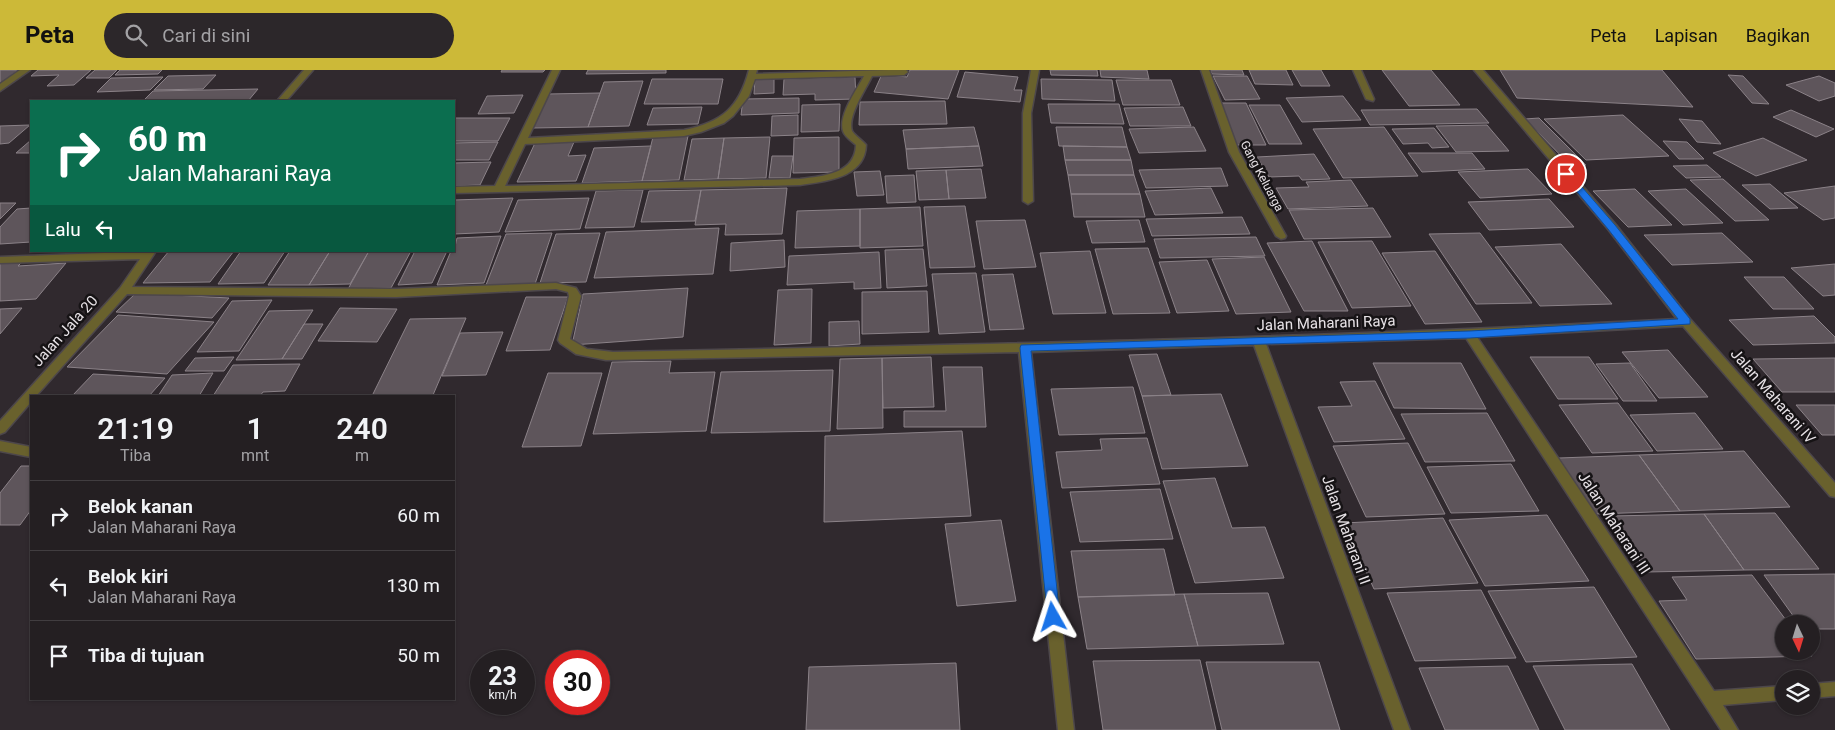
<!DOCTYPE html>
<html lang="id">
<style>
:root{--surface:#241f22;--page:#2c272a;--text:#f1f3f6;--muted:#a3a2a5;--line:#413d40;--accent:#ccb938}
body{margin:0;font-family:Roboto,sans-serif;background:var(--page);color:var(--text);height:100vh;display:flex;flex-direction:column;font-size:19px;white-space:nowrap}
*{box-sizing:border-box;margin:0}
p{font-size:16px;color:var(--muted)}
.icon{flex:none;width:28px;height:28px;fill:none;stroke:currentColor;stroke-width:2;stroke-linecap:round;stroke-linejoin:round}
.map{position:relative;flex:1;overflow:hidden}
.sheet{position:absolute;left:30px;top:325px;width:425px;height:305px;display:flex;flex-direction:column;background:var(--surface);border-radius:0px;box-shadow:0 1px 4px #0004,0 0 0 1px var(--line)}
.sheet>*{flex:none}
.guide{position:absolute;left:30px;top:30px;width:425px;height:152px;border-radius:0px;box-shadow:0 1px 4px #0004,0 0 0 1px var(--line);background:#0b6e4f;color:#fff;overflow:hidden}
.needle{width:32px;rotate:176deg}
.tools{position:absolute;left:1775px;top:545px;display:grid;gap:10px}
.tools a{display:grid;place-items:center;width:45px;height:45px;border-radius:50%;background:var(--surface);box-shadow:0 1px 4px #0004,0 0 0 1px var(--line);font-size:25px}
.speed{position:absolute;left:470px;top:580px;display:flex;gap:10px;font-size:25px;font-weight:700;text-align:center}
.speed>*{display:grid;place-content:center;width:65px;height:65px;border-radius:50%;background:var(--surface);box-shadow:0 1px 4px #0004,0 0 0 1px var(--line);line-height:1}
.speed small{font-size:12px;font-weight:400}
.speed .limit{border:8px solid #d22;background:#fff;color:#111}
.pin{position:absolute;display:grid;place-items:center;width:42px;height:42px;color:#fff;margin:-21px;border:2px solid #fff;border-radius:50%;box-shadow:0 1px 5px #0007}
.me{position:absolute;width:55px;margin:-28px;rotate:354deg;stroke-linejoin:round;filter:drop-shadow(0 0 4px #0008)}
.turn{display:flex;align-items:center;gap:18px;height:105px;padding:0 15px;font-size:22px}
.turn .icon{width:65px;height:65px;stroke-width:2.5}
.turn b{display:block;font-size:35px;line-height:42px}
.then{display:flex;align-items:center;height:48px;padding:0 15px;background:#0003;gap:10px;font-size:19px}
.eta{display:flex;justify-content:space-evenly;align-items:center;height:85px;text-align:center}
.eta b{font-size:30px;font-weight:600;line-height:35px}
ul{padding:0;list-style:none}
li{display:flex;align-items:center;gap:15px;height:70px;padding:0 15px;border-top:1px solid var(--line)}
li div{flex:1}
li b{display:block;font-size:19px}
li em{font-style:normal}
header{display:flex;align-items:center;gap:30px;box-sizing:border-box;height:70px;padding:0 25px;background:var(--accent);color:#111}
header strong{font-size:24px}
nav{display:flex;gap:28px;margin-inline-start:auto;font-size:18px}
.search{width:350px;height:45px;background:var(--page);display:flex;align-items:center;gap:12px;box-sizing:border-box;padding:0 18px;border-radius:28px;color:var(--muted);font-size:19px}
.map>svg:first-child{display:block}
.building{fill:#5e555b;stroke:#8b8288}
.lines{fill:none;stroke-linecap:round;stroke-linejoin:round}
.service-casing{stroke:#4d474b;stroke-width:3}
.minor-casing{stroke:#4d474b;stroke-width:3}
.service{fill:#69612d;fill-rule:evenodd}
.minor{fill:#69612d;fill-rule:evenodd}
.route{fill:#1a73e8;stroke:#114b97}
.labels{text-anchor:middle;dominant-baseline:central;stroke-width:5;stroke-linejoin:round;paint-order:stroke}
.far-street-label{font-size:12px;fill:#e7e2e6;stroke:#161315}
.street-label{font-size:15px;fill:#e7e2e6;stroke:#161315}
</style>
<header>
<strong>Peta</strong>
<div class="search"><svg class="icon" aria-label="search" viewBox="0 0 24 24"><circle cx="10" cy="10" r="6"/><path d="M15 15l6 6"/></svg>Cari di sini</div>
<nav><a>Peta</a><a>Lapisan</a><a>Bagikan</a></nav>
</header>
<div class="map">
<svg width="1835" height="660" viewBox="0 0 1835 660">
<rect width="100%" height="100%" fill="#30292e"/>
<path class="building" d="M0 0H18L0 14Z
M38 0H91L74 15 47 16 59 5 31 6Z
M95 0H117L109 8H86Z
M120 0H162L158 4 115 5Z
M502 0H545L543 2H501Z
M588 0H666V3L586 4Z
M910 0H959L948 29 874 22 882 4 907 7Z
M1050 0H1097L1098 6 1051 5Z
M1100 0H1147L1149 9 1101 7Z
M1210 0H1242L1244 5 1212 4Z
M1249 0H1286L1293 15 1255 14Z
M1292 0H1321L1330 16H1301Z
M1382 0H1431L1460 35 1409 36Z
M1500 0H1662L1693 37 1517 28Z
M965 2 1018 7 1014 20H1022L1020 32 957 27Z
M216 5 203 19 154 20 168 6Z
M1728 5 1743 6 1769 34 1752 33Z
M1213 6H1247L1260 29 1225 30Z
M1819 6 1835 13V26L1819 31 1786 15Z
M163 7 150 20 97 22 111 8Z
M774 7V23L754 24 755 8Z
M855 7 856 29 815 30V24L783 25 784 9Z
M652 9H723L718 34H644Z
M1041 9 1112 10 1115 31 1042 29Z
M1116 10H1171L1180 35H1123Z
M643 11 629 56 588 57 604 12Z
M258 19 248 31H143L153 21Z
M600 23 588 57 533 58 548 24Z
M523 25 514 43 478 44 487 26Z
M1343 26 1361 50 1302 52 1286 28Z
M799 28V43L741 45 743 29Z
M945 31 947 54 859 55 860 32Z
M1217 33H1246L1266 75H1236Z
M840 34 839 61 801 62 802 35Z
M1048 34H1119L1124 54 1051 53Z
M1249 35H1280L1302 74H1269Z
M702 37 698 54 647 55 653 38Z
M1183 37 1191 56H1130L1124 38Z
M1477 39 1489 53 1370 55 1361 40Z
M1791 40 1834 59 1816 67 1773 47Z
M798 45V65L771 66 772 46Z
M1623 45 1669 86 1586 90 1544 49Z
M454 48H510L498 71H454Z
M1539 48 1586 95 1571 96 1525 49Z
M1679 49 1702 51 1721 74 1697 72Z
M30 55 9 73 0 74V56Z
M1487 55 1509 81 1456 82 1436 56Z
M974 57 979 76 906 79 903 60Z
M1056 57H1122L1127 77 1059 76Z
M1194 57 1206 81 1139 83 1129 59Z
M1384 57 1418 106 1343 108 1313 59Z
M1434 58 1449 77 1432 78 1428 73 1403 74 1392 59Z
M688 66 679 110 642 111 653 67Z
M770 67 766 108 718 109 724 68Z
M839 67V102L793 103 794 68Z
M724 68 718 109 684 110 692 69Z
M1763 68 1807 90 1756 106 1713 83Z
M31 70V83H16Z
M1663 71 1687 72 1704 89H1679Z
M498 72 489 90H454V73Z
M574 72 568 86 586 85 576 111 517 112 535 73Z
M651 76 642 111 582 113 594 78Z
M979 76 983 96 908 99 906 79Z
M1063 76 1127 77 1131 90H1065Z
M1408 83H1472L1485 99 1422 102Z
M1314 84 1330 109 1302 110 1299 106 1269 107 1257 87Z
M772 86H793L790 108H769Z
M1065 90H1131L1134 105H1068Z
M491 92 480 115 454 116V93Z
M1707 95 1721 107 1686 108 1673 96Z
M1221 98 1228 116 1146 118 1139 100Z
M981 99 986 128 949 129 946 100Z
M1528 99 1552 124 1480 128 1458 102Z
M946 100 949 129 919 130 916 101Z
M880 101 884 125 857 126 854 102Z
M914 105 916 132 887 133 885 106Z
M1068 105H1134L1140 124H1071Z
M1723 109 1769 150 1735 151 1690 110Z
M1351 110 1368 136 1288 139 1276 118 1309 117 1306 112Z
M1770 114 1798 138 1770 139 1742 115Z
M1835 116V148L1823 150 1784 123Z
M787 118 782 164 725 165 726 154 695 155 701 120Z
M1211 118 1223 143 1155 145 1145 121Z
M1635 119 1672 155 1628 157 1593 121Z
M1686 119 1723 153 1683 155 1648 121Z
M643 120 634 157 585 158 596 121Z
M701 120 695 151 641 152 649 121Z
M1071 124H1140L1145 147H1074Z
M513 128 499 162 454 164V130Z
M589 128 580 159 505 162 518 130Z
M1549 129 1574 157 1489 160 1468 132Z
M0 133H16L0 149Z
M965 136 975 197 930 198 924 137Z
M920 137 923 176 860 178V139Z
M31 138V172L0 174V157L17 139Z
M1373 138 1391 167 1304 169 1289 140Z
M860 139V176L795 178 797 141Z
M1242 147 1250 164 1152 166 1146 149Z
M1025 150 1036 197 984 199 976 151Z
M1139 150 1145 172 1092 173 1086 151Z
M719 158 713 204 594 208 606 162Z
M552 163 535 214 486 215 506 164Z
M600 163 586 212 540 213 556 164Z
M1480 163 1532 233 1476 234 1429 164Z
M1722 163 1753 192 1672 195 1644 165Z
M501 166 484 213 437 215 451 181H454L457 168Z
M1256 167 1265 186 1160 188 1154 169Z
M784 170 785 197 730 201 731 173Z
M1312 171 1348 241H1304L1267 173Z
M1372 171 1411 236 1352 238 1318 172Z
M1561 174 1612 234 1540 236 1495 177Z
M1148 178 1170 243 1113 244 1095 179Z
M923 179 927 216 887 218 885 180Z
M169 181H234L210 212 143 213Z
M241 181H285L264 213 218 214Z
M290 181H330L309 215H268Z
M330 181H369L350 214 309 215Z
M369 181H411L391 218 348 219Z
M415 181H447L432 213 398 215Z
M1090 181 1106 243 1053 244 1040 183Z
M1435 181 1482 252 1425 254 1382 183Z
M879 182 881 218 854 219V212L787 215 789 186Z
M1264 187 1291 242 1236 244 1212 189Z
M1207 190 1229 241 1177 243 1159 192Z
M23 191 18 196 66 193 36 229 0 231V192Z
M1835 194V225L1823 226 1791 198Z
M976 203 985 262 939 264 932 204Z
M1013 204 1024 259 990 260 982 205Z
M1744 207H1784L1814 239H1773Z
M688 218 683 267 572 275 583 224Z
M812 219 811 273 774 275 778 220Z
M927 221 929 262 862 264V222Z
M136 223 229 228 212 248 116 242Z
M526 227H568L550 280 506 281Z
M272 230 239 281 197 282 232 231Z
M22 238 0 264V239Z
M340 238 397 239 377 272 318 271Z
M313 240 282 289 236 290 269 241Z
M118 245 214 252 167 304 67 297Z
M1814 246 1835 267V273L1753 275 1729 250Z
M466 248 433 325 372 326 410 249Z
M859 251 860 274 829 276V252Z
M304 254H323L302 289H282Z
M503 262 486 305 442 306 460 263Z
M1668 280 1708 327 1659 328 1622 282Z
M1157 284 1171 325 1142 326 1129 285Z
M234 287 224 301H185L195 288Z
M931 287 934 337 883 338 882 288Z
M1530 287H1589L1618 329H1558Z
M882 288 883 358 837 359 840 289Z
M1835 288V322H1782L1753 289Z
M671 291 669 303 715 302 706 361 593 364 612 292Z
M1373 293H1461L1486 339 1394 338Z
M1630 293 1657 331H1623L1596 294Z
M300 294 285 321 263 322 260 326H213L233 295Z
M943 297H982L986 357H904V341H946Z
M833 300 830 361 711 363 721 302Z
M213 303 199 326H158L172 305Z
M548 303H602L581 376 522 377Z
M93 304 165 308 149 326H72Z
M1375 311 1405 369 1334 372 1318 337 1352 336 1340 312Z
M1133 317 1145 363 1059 365 1051 319Z
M1221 324 1248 396 1162 399 1142 326Z
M1618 333 1653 381 1592 383 1559 335Z
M1796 335H1835V365H1822Z
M1487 343 1515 391 1425 392 1401 344Z
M1695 343 1723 379 1657 381 1630 345Z
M962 361 971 446 824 452 825 366Z
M1147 368 1160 414 1062 418 1056 382 1102 380 1100 369Z
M1408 373 1445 444 1366 447 1333 376Z
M1744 381 1790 437 1680 441 1639 385Z
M1639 385 1680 441 1596 444 1559 388Z
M1511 394 1539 441 1451 443 1427 397Z
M21 396H31V440L20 455H0V423Z
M1215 408 1232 458 1265 457 1284 508 1195 513 1163 411Z
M1160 419 1173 469 1080 472 1070 422Z
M1775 443 1819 499 1744 500 1704 444Z
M1704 444 1744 500 1647 502 1611 446Z
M1547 445 1589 511 1485 516 1449 450Z
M1443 448 1478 513 1374 519 1344 453Z
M1001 450 1016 531 957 536 945 454Z
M1164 479 1175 525 1078 527 1071 481Z
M1835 504V559H1811V554H1799L1764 505Z
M1752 505 1789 554H1784V581H1809L1812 586 1696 589 1659 531 1687 530 1672 507Z
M1594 517 1637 587 1526 592 1488 521Z
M1481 520 1516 588 1415 591 1387 523Z
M1268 523 1284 574 1198 576 1184 524Z
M1184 524 1198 576 1087 579 1078 527Z
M1200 590 1216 660H1103L1093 591Z
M1206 592H1319L1340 660H1222Z
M956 593 960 660H806L809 597Z
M1632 594 1670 660H1565L1533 596Z
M1508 596 1539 660H1445L1419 598Z"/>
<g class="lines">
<defs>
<path id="service" d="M1353 0H1361L1374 29 1373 31 1366 29Z"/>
<path id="minor" d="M20 0H30L0 21V14Z
M304 0H313L286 31H277Z
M552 0H560L528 68 684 60C722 52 739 38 749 0H757L756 4 888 0H906L908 2 904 5 872 6C866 19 847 46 852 61 855 66 862 70 866 75 865 108 826 111 800 115L454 123V117L495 116ZM864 6C857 19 838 46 843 61 845 67 852 71 856 75 855 104 823 106 800 109L505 116 525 74 684 66 701 62 724 53 733 46 749 26 755 9Z
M1031 0H1039L1031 43 1033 131 1028 134 1023 131V43Z
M1201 0H1209L1239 82 1286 166 1285 168 1281 169 1276 166 1229 82Z
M1474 0H1483L1616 155 1690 249 1835 413V427L1830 426 1683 256 1477 267 1714 621 1784 616V630L1723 635 1738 660H1721L1466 268 1266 274 1410 660H1394L1254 275 1031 282 1074 660H1058L1019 282 606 290 576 284 560 273 558 270 569 226 568 222 556 219 396 227 127 224 36 326H31V332L5 362 0 364V351L120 218 140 189 0 193V187L156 181 132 217 396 219 556 213 576 218 581 226 570 269 587 279 613 282C968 275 1323 268 1677 249L1608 159Z
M0 371 31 377V387L0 381Z
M1835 612V626L1811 628V614Z"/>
</defs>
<use href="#service" class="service-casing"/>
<use href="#minor" class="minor-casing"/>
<use href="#service" class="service"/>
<use href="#minor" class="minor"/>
</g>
<path class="route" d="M1566 101 1569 102 1615 155 1690 249V254L1470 268 1031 281 1060 547 1058 551H1048L1020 278 1021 275 1470 261 1678 249 1608 159 1563 105 1561 104Z"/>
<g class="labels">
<g class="far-street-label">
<text transform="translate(1262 106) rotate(62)">Gang Keluarga</text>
</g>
<g class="street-label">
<text transform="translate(1326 253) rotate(-2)">Jalan Maharani Raya</text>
<text transform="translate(65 261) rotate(-48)">Jalan Jala 20</text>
<text transform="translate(1773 326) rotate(49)">Jalan Maharani IV</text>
<text transform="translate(1614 453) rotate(57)">Jalan Maharani III</text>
<text transform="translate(1346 460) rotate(70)">Jalan Maharani II</text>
</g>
</g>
</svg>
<div class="tools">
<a><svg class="needle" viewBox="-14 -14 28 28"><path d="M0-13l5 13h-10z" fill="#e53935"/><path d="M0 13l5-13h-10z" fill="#a3a2a5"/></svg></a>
<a><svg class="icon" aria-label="layers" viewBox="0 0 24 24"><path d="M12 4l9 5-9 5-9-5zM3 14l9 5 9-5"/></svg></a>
</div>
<div class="speed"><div>23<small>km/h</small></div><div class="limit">30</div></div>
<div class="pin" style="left:1566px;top:104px;background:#d93025"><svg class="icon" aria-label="arrive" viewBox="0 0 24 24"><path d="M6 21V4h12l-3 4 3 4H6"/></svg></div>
<svg class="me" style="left:1053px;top:547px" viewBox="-20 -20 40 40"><path d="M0-17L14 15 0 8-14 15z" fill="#1a73e8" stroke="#fff" stroke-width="4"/></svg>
<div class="guide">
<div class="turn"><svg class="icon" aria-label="right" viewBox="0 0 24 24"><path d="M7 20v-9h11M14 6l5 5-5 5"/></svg><div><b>60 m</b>Jalan Maharani Raya</div></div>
<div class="then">Lalu<svg class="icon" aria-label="left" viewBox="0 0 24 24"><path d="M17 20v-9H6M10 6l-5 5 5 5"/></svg></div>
</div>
<section class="sheet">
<div class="eta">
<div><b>21:19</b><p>Tiba</p></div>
<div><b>1</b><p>mnt</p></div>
<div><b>240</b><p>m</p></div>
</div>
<ul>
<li><svg class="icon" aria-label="right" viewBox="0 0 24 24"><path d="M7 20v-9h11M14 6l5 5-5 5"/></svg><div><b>Belok kanan</b><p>Jalan Maharani Raya</p></div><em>60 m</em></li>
<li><svg class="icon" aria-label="left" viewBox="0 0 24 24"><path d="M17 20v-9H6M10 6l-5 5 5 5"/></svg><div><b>Belok kiri</b><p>Jalan Maharani Raya</p></div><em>130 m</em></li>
<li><svg class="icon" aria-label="arrive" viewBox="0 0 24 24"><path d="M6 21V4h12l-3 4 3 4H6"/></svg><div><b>Tiba di tujuan</b></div><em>50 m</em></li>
</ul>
</section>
</div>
